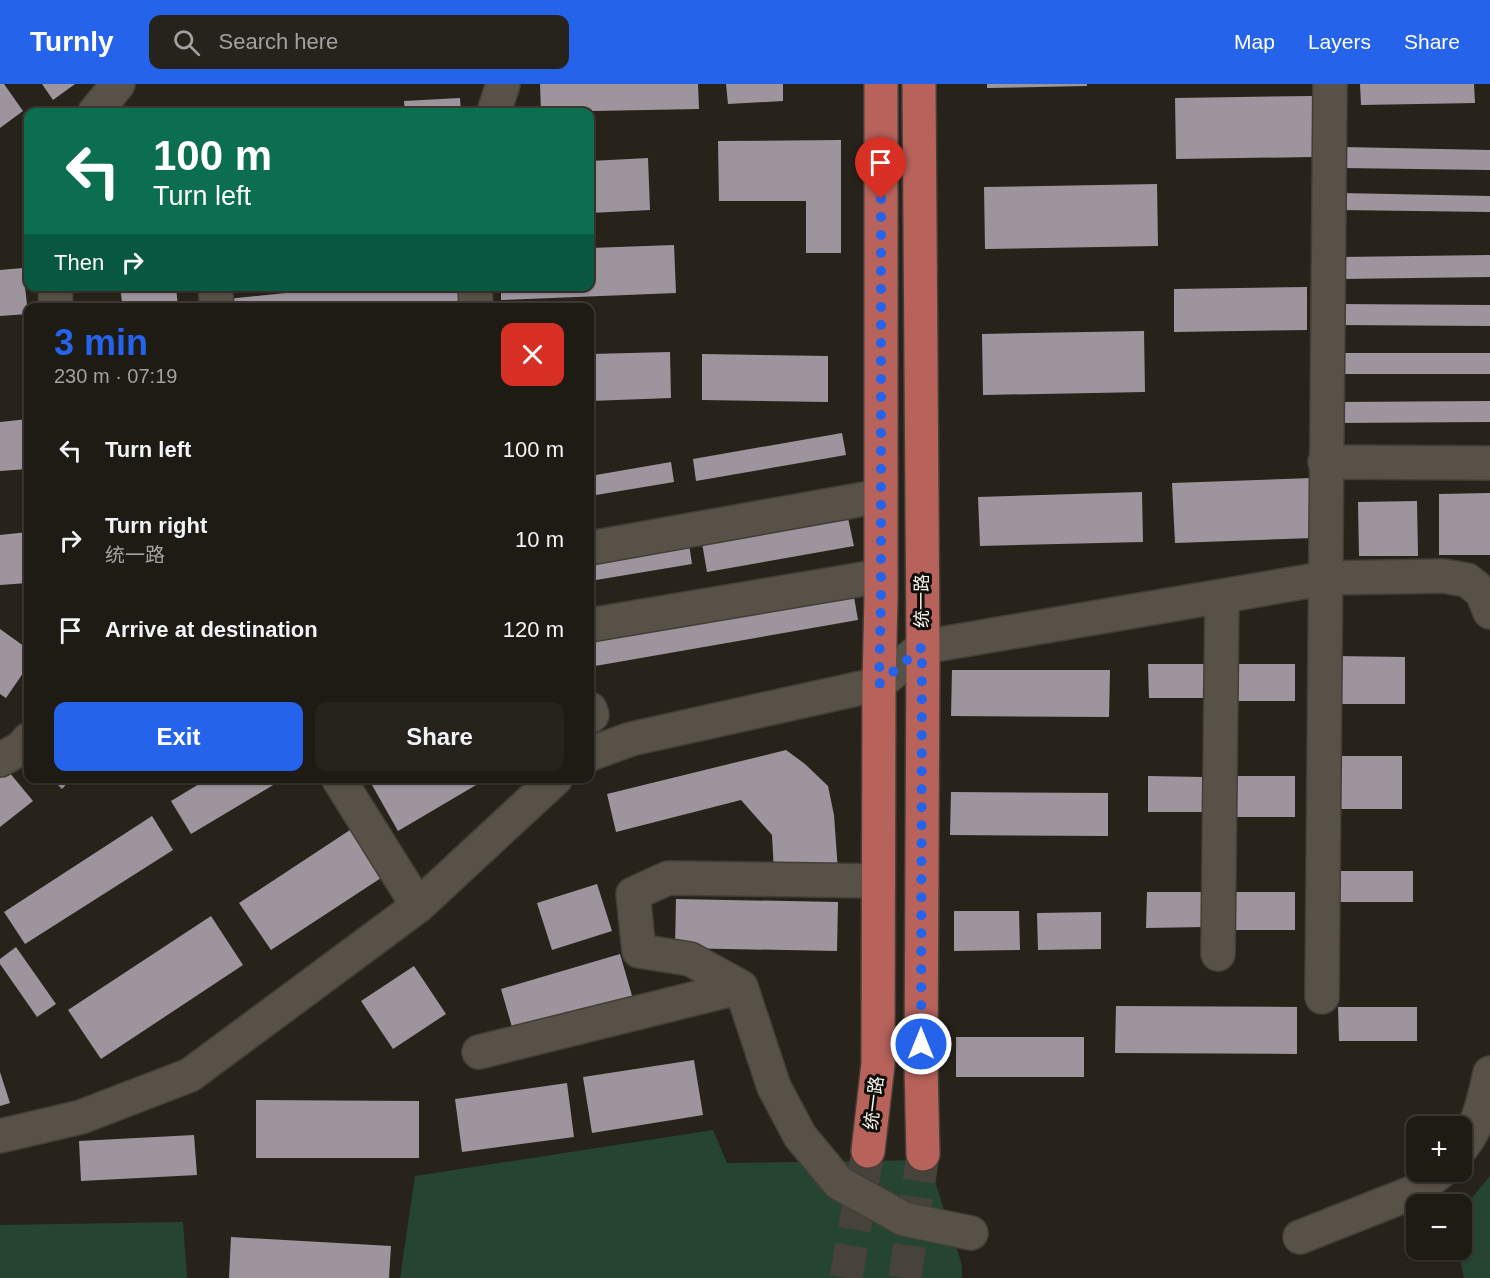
<!DOCTYPE html>
<meta charset="utf-8">
<style>
:root{--surface:#1e1a14;--page:#26231d;--text:#f1f3f6;--muted:#a1a1a0;--line:#3c3834;--accent:#2563eb}
body{margin:0;font-family:Arial,"Noto Sans SC",sans-serif;background:var(--page);color:var(--text);height:100vh;display:flex;flex-direction:column;font-size:22px;white-space:nowrap}
*{box-sizing:border-box;margin:0}
p{font-size:20px;color:var(--muted)}
.icon{flex:none;width:33px;height:33px;fill:none;stroke:currentColor;stroke-width:2;stroke-linecap:round;stroke-linejoin:round}
.map{position:relative;flex:1;overflow:hidden}
.sheet{position:absolute;left:24px;top:219px;width:570px;height:480px;display:flex;flex-direction:column;background:var(--surface);border-radius:12px;box-shadow:0 2px 4px #0004,0 0 0 2px var(--line)}
.sheet>*{flex:none}
.top-card{position:absolute;left:24px;top:24px;width:570px;height:183px;border-radius:12px;box-shadow:0 2px 4px #0004,0 0 0 2px var(--line);background:#0b6e4f;color:#fff;overflow:hidden}
.fabs{position:absolute;left:1406px;top:1032px;display:grid;gap:12px}
.fabs a{display:grid;place-items:center;width:66px;height:66px;border-radius:12px;background:var(--surface);box-shadow:0 2px 4px #0004,0 0 0 2px var(--line);font-size:30px}
.pin{position:absolute;display:grid;place-items:center;width:51px;height:51px;color:#fff;margin:-62px -26px;border-radius:50% 50% 50% 0;rotate:-45deg;box-shadow:0 0 6px #0007}
.pin .icon{rotate:45deg}
.me{position:absolute;width:66px;margin:-33px;rotate:0deg;stroke-linejoin:round;filter:drop-shadow(0 0 4px #0008)}
.turn{display:flex;align-items:center;gap:21px;height:126px;padding:0 30px;font-size:27px}
.turn .icon{width:78px;height:78px;stroke-width:2.5}
.turn b{display:block;font-size:42px;line-height:51px}
.then{display:flex;align-items:center;height:57px;padding:0 30px;background:#0003;gap:12px;font-size:22px}
.round{display:grid;place-items:center;flex:none;width:63px;height:63px;border-radius:12px;background:var(--page)}
.overview{display:flex;align-items:center;justify-content:space-between;height:102px;padding:0 30px}
h1{font-size:36px;font-weight:700;line-height:45px;color:var(--accent)}
.button{display:flex;gap:12px;margin-top:auto;padding:12px 30px}
.button a{flex:1;height:69px;border-radius:12px;background:var(--accent);color:#fff;font-size:24px;font-weight:700;line-height:69px;text-align:center}
.button a+a{background:var(--page);color:var(--text)}
ul{padding:0;list-style:none}
li{display:flex;align-items:center;gap:18px;height:90px;padding:0 30px}
li div{flex:1}
li b{display:block;font-size:22px}
li em{font-style:normal}
header{display:flex;align-items:center;gap:36px;box-sizing:border-box;height:84px;padding:0 30px;background:var(--accent);color:#fff}
header strong{font-size:28px}
nav{display:flex;gap:33px;margin-inline-start:auto;font-size:21px}
.search{width:420px;height:54px;background:var(--page);display:flex;align-items:center;gap:15px;box-sizing:border-box;padding:0 21px;border-radius:12px;color:var(--muted);font-size:22px}
.map>svg:first-child{display:block}
.green{fill:#264432}
.building{fill:#9d949e}
.lines{fill:none;stroke-linecap:round;stroke-linejoin:round}
.major-tunnel{stroke:#47423a;stroke-width:33;stroke-dasharray:33 16;stroke-linecap:butt}
.minor-casing{stroke:#433f38;stroke-width:36}
.major-casing{stroke:#433f38;stroke-width:36}
.minor{stroke:#575147;stroke-width:33}
.major{stroke:#b7625b;stroke-width:33}
.route{stroke:#2563eb;stroke-width:10;stroke-dasharray:0 18}
.labels{text-anchor:middle;dominant-baseline:central;stroke-width:6;stroke-linejoin:round;paint-order:stroke}
.street-label{font-size:18px;fill:#f6f3ed;stroke:#0f0d09}
</style>
<header>
<strong>Turnly</strong>
<div class="search"><svg class="icon" aria-label="search" viewBox="0 0 24 24"><circle cx="10" cy="10" r="6"/><path d="M15 15l6 6"/></svg>Search here</div>
<nav><a>Map</a><a>Layers</a><a>Share</a></nav>
</header>
<div class="map">
<svg width="1490" height="1194" viewBox="0 0 1490 1194">
<rect width="100%" height="100%" fill="#28231a"/>
<path class="green" d="M713 1046 727 1079 928 1076 962 1181V1194H400L415 1092Z
M1490 1092V1194H1464L1458 1166H1461V1127Z
M183 1138 187 1194H0V1141Z"/>
<path class="building" d="M0 0H4L23 27 0 44Z
M42 0H75L53 16Z
M540 0H698L699 25 541 28Z
M726 0H783V17L728 20Z
M987 0H1087V2L987 4Z
M1360 0H1474L1475 19 1361 21Z
M1312 12 1313 73 1176 75 1175 14Z
M460 14 461 28H405L404 17Z
M841 56V169H806V117H719L718 57Z
M1343 63 1490 66V86L1342 84Z
M648 74 650 126 590 129V77Z
M1157 100 1158 162 985 165 984 103Z
M1340 109 1490 112V128L1340 126Z
M674 161 676 209 501 216V202H590V164Z
M1490 171V193L1341 195V173Z
M23 184 28 230 0 232V186Z
M120 202H176L178 224H83V222L122 218Z
M355 202H460L462 224H228L227 215Z
M1307 203V246L1174 248V205Z
M1339 220 1490 221V242L1339 241Z
M1144 247 1145 308 983 311 982 250Z
M670 268 671 314 590 317V270Z
M1339 269H1490V290H1339Z
M702 270 828 272V318L702 316Z
M1490 317V338L1337 339V318Z
M28 335V385L0 387V338Z
M842 349 846 371 696 397 693 375Z
M671 378 674 398 590 412V392Z
M1311 394 1313 454 1175 459 1172 399Z
M1142 408 1143 458 980 462 978 413Z
M1490 409V471H1439V410Z
M1417 417 1418 472H1359L1358 418Z
M848 434 854 462 707 488 702 459Z
M28 448V499L0 501V451Z
M689 460 692 480 590 497V476Z
M853 507 858 536 595 582 590 552Z
M0 545 28 565V582L6 614 0 610Z
M1335 572 1405 573V620H1336Z
M1148 580H1206L1205 614H1149Z
M1233 580H1295V617H1233Z
M952 586H1110L1109 633 951 632Z
M786 666 805 680 828 702 834 731 838 787 774 788 772 751 741 716 616 748 607 710Z
M1334 672H1402V725H1334Z
M4 682 33 717 0 743V685Z
M1148 692 1203 693V728H1148Z
M1231 692H1295V733H1231Z
M51 694H72L62 705Z
M209 694H285L191 750 171 717Z
M368 694H488L398 747Z
M951 708 1108 709V752L950 751Z
M152 732 173 766 25 860 4 828Z
M350 746 381 794 271 866 239 819Z
M1339 787H1413V818H1339Z
M597 800 612 847 552 866 537 819Z
M1147 808H1203L1204 843 1146 844Z
M1232 808H1295V846H1232Z
M676 815 838 818 837 867 675 864Z
M954 827H1019L1020 866 954 867Z
M1101 828V865L1038 866 1037 829Z
M211 832 243 881 101 975 68 926Z
M16 863 56 920 37 933 0 880V875Z
M620 870 633 915 514 950 501 905Z
M414 882 446 930 393 965 361 917Z
M1116 922 1297 923V970L1115 969Z
M1338 923H1417V957H1339Z
M956 953H1084V993H956Z
M694 976 703 1031 592 1049 583 993Z
M0 988 10 1019 0 1022Z
M567 999 574 1053 462 1068 455 1015Z
M256 1016 419 1017V1074H256Z
M194 1051 197 1091 81 1097 79 1057Z
M231 1153 391 1162 389 1194H229Z"/>
<g class="lines">
<path class="major-tunnel" d="M846 1194 868 1067
M905 1194 923 1070"/>
<defs>
<path id="minor" d="M95 28 118 0
M494 28 503 0
M55 202 56 224
M215 202 217 224
M475 202 476 224
M1325 378 1490 379
M590 464 881 412
M590 541 881 492
M590 625 592 631
M590 670 631 655 879 600 923 563 1327 494 1443 492 1467 496 1482 508 1490 528
M0 676 21 664 28 656
M338 694 418 822
M1218 870 1222 512
M741 903 690 875 639 867 633 810 668 794 878 797
M1322 913 1330 0
M479 968 741 903 774 1003 800 1052 839 1099 904 1135 971 1149
M0 1052 81 1033 190 991 418 822 556 694
M1461 1064C1479 1043 1484 1015 1490 989
M1300 1153 1414 1108 1440 1088"/>
<path id="major" d="M919 0 923 563 921 983 923 1070
M868 1067 878 980 879 600 881 513V0"/>
</defs>
<use href="#minor" class="minor-casing"/>
<use href="#major" class="major-casing"/>
<use href="#minor" class="minor"/>
<use href="#major" class="major"/>
</g>
<g class="lines">
<path class="route" d="M881 115V513L879 600 922 563 921 960"/>
</g>
<g class="labels">
<g class="street-label">
<text transform="translate(922 517) rotate(-90)">统一路</text>
<text transform="translate(874 1019) rotate(-83)">统一路</text>
</g>
</g>
</svg>
<div class="fabs">
<a>+</a>
<a>−</a>
</div>
<div class="pin" style="left:881px;top:115px;background:#d93025"><svg class="icon" aria-label="arrive" viewBox="0 0 24 24"><path d="M6 21V4h12l-3 4 3 4H6"/></svg></div>
<svg class="me" style="left:921px;top:960px" viewBox="-20 -20 40 40"><circle r="17" fill="#2563eb" stroke="#fff" stroke-width="3"/><path d="M0-11L8 9 0 5-8 9z" fill="#fff"/></svg>
<div class="top-card">
<div class="turn"><svg class="icon" aria-label="left" viewBox="0 0 24 24"><path d="M17 20v-9H6M10 6l-5 5 5 5"/></svg><div><b>100 m</b>Turn left</div></div>
<div class="then">Then<svg class="icon" aria-label="right" viewBox="0 0 24 24"><path d="M7 20v-9h11M14 6l5 5-5 5"/></svg></div>
</div>
<section class="sheet">
<div class="overview"><div><h1>3 min</h1><p>230 m · 07:19</p></div><a class="round" style="background:#d93025;color:#fff"><svg class="icon" aria-label="close" viewBox="0 0 24 24"><path d="M6 6l12 12M18 6L6 18"/></svg></a></div>
<ul>
<li><svg class="icon" aria-label="left" viewBox="0 0 24 24"><path d="M17 20v-9H6M10 6l-5 5 5 5"/></svg><div><b>Turn left</b></div><em>100 m</em></li>
<li><svg class="icon" aria-label="right" viewBox="0 0 24 24"><path d="M7 20v-9h11M14 6l5 5-5 5"/></svg><div><b>Turn right</b><p>统一路</p></div><em>10 m</em></li>
<li><svg class="icon" aria-label="arrive" viewBox="0 0 24 24"><path d="M6 21V4h12l-3 4 3 4H6"/></svg><div><b>Arrive at destination</b></div><em>120 m</em></li>
</ul>
<div class="button"><a>Exit</a><a>Share</a></div>
</section>
</div>
